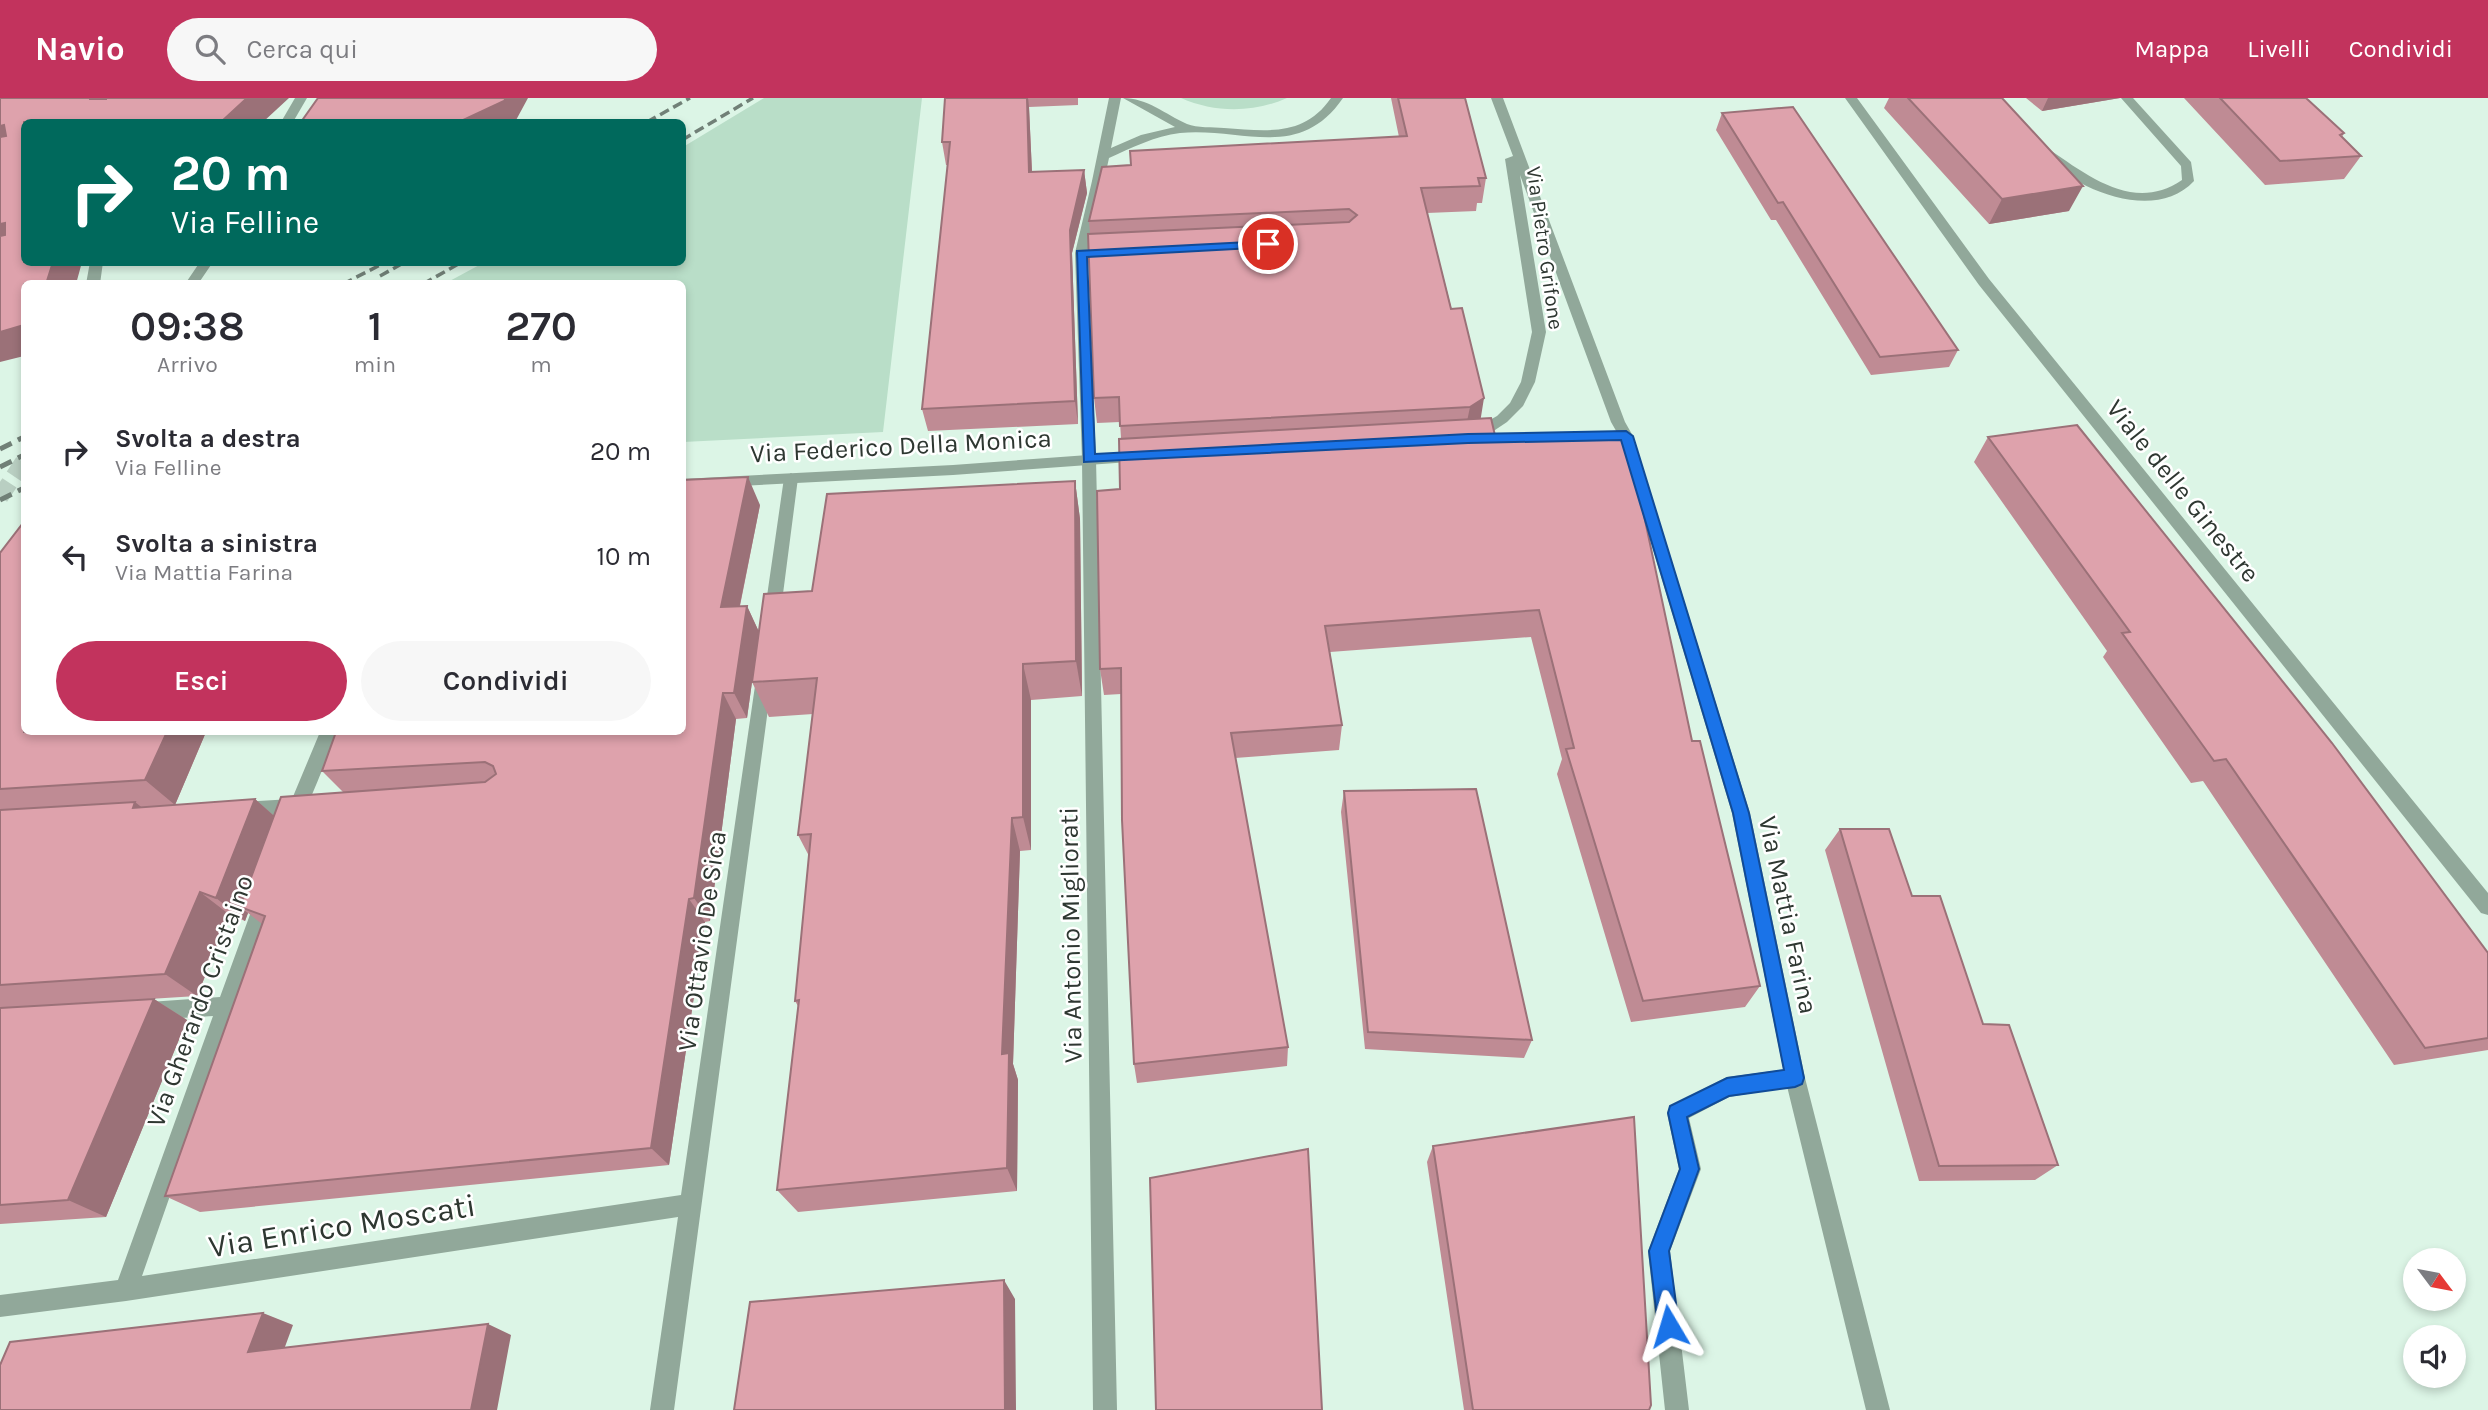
<!DOCTYPE html>
<html lang="it">
<style>
:root{--surface:#fff;--page:#f7f7f7;--text:#2b2b33;--muted:#7c7c81;--accent:#c2335d}
body{margin:0;font-family:Karla,sans-serif;background:var(--page);color:var(--text);height:100vh;display:flex;flex-direction:column;font-size:26px;white-space:nowrap}
*{box-sizing:border-box;margin:0}
p{font-size:23px;color:var(--muted)}
.icon{flex:none;width:38px;height:38px;fill:none;stroke:currentColor;stroke-width:2;stroke-linecap:round;stroke-linejoin:round}
.map{position:relative;flex:1;overflow:hidden}
.details{position:absolute;left:21px;top:182px;width:665px;height:455px;display:flex;flex-direction:column;background:var(--surface);border-radius:10px;box-shadow:0 4px 10px #0003}
.details>*{flex:none}
.top-card{position:absolute;left:21px;top:21px;width:665px;height:147px;border-radius:10px;box-shadow:0 4px 10px #0003;background:#00695c;color:#fff;overflow:hidden}
.needle{width:46px;rotate:122deg}
.fabs{position:absolute;left:2403px;top:1150px;display:grid;gap:14px}
.fabs a{display:grid;place-items:center;width:63px;height:63px;border-radius:50%;background:var(--surface);box-shadow:0 4px 10px #0003;font-size:35px}
.pin{position:absolute;display:grid;place-items:center;width:60px;height:60px;color:#fff;margin:-30px;border:4px solid #fff;border-radius:50%;box-shadow:0 2px 7px #0007}
.me{position:absolute;width:77px;margin:-38px;rotate:353deg;stroke-linejoin:round;filter:drop-shadow(0 0 5px #0008)}
.turn{display:flex;align-items:center;gap:24px;height:147px;padding:0 35px;font-size:32px}
.turn .icon{width:91px;height:91px;stroke-width:2.5}
.turn b{display:block;font-size:49px;line-height:60px}
.eta{display:flex;justify-content:space-evenly;align-items:center;height:119px;text-align:center}
.eta b{font-size:42px;font-weight:600;line-height:49px}
.button{display:flex;gap:14px;margin-top:auto;padding:14px 35px}
.button a{flex:1;height:80px;border-radius:42px;background:var(--accent);color:#fff;font-size:28px;font-weight:600;line-height:80px;text-align:center}
.button a+a{background:var(--page);color:var(--text)}
ul{padding:0;list-style:none}
li{display:flex;align-items:center;gap:21px;height:105px;padding:0 35px}
li div{flex:1}
li b{display:block;font-size:26px}
li em{font-style:normal}
header{display:flex;align-items:center;gap:42px;box-sizing:border-box;height:98px;padding:0 35px;background:var(--accent);color:#fff}
header strong{font-size:33px}
nav{display:flex;gap:38px;margin-inline-start:auto;font-size:24px}
.search{width:490px;height:63px;background:var(--page);display:flex;align-items:center;gap:18px;box-sizing:border-box;padding:0 24px;border-radius:38px;color:var(--muted);font-size:26px}
.map>svg:first-child{display:block}
.green{fill:#b9dec8}
.lines{fill:none;stroke-linecap:round;stroke-linejoin:round}
.tertiary-tunnel{stroke:#b9cfc2;stroke-width:17;stroke-dasharray:17 8;stroke-linecap:butt}
.service{fill:#91a89a;fill-rule:evenodd}
.minor{fill:#91a89a;fill-rule:evenodd}
.tertiary{fill:#91a89a;fill-rule:evenodd}
.rail-far1{stroke:#718077;stroke-width:3.5;stroke-dasharray:10 5;stroke-linecap:butt}
.rail{stroke:#718077;stroke-width:5;stroke-dasharray:13 7;stroke-linecap:butt}
.wall{fill:#bf8b94}
.shaded-wall{fill:#9b7178}
.building{fill:#dea2ac;stroke:#9b7178;stroke-width:2}
.route{fill:#1a73e8;stroke:#114b97;stroke-width:2}
.labels{text-anchor:middle;dominant-baseline:central;stroke-width:5;stroke-linejoin:round;paint-order:stroke}
.far-street-label{font-size:21px;fill:#2e3731;stroke:#fff}
.street-label{font-size:26px;fill:#2e3731;stroke:#fff}
.near-street-label{font-size:32px;fill:#2e3731;stroke:#fff}
</style>
<header>
<strong>Navio</strong>
<div class="search"><svg class="icon" aria-label="search" viewBox="0 0 24 24"><circle cx="10" cy="10" r="6"/><path d="M15 15l6 6"/></svg>Cerca qui</div>
<nav><a>Mappa</a><a>Livelli</a><a>Condividi</a></nav>
</header>
<div class="map">
<svg width="2488" height="1312" viewBox="0 0 2488 1312">
<rect width="100%" height="100%" fill="#dcf5e6"/>
<path class="green" d="M764 0H922L883 334 683 344 682 186 446 185 483 165 682 164 683 49Z
M1181 0H1287C1253 15 1215 15 1181 0Z"/>
<g class="lines">
<path class="tertiary-tunnel" d="M0 399 24 363"/>
<path class="service" d="M1109 0H1121L1111 50 1141 37 1175 29 1123 0C1147 0 1165 16 1187 26 1197 30 1213 29 1224 30 1267 33 1304 39 1331 0H1343C1299 64 1242 29 1180 35 1155 38 1131 50 1109 60L1104 83 1098 87 1092 83Z"/>
<path class="minor" d="M1845 0H1857L1989 181 2488 795V817L2481 815 1979 187Z
M2121 0H2133L2191 64 2194 83C2154 126 2074 91 2040 55L2050 52C2091 80 2135 114 2182 82L2181 68Z
M1098 79 1104 83 1087 155 1096 361 1117 1312H1093L1082 361 1075 155 1092 83Z
M791 375 798 380 780 519 772 525 764 519 784 380Z
M764 574 772 581 674 1312H650L678 1119 126 1203 0 1219V1197L118 1182 213 918 149 922 142 920 139 913 142 906 149 904 220 899 256 800 258 794 265 792 272 794 274 800 142 1178 681 1097 756 581Z
M320 634H337C331 649 305 719 298 723 294 725 292 724 288 722L285 717 241 720 235 717 232 712 235 707 241 704 292 701Z
M1795 970 1802 973 1805 980 1802 987 1729 999 1689 1020 1701 1071 1670 1153 1689 1312H1665L1648 1153 1679 1071 1667 1015 1670 1008 1727 979Z"/>
<path class="tertiary" d="M295 0H307L293 24H281Z
M1491 0H1503L1625 324 1633 338 1750 715 1805 980 1890 1312H1866L1785 980 1732 715 1619 338 1611 324 1520 77 1546 234 1535 284 1523 308 1507 324 1489 336 1563 334 1570 339 1563 344 1472 346 1465 341 1467 335 1497 318 1510 305 1521 284 1532 234 1505 61 1513 58Z
M90 164H103L100 186H86Z
M200 164H213L198 186H185Z
M1143 353 1150 358 1143 363 953 377 682 391V381L953 367Z"/>
<path class="rail-far1" d="M647 24 690 0
M682 42 753 0
M380 178 405 164
M343 186 386 164
M423 186 462 164"/>
<path class="rail" d="M0 351 24 339
M0 369 24 357
M0 402 24 390"/>
</g>
<path class="wall" d="M945 0H1078V7L1029 9 1032 74 1084 72 1087 95 1072 155 1078 326 928 333 922 311 948 67H946L942 44Z
M1391 0H1465L1486 80 1482 105H1477L1476 113 1427 115 1480 321 1496 342 1692 643 1760 888 1745 909 1631 924 1557 676 1562 661 1531 539 1330 554 1342 627 1339 652 1235 660 1288 949 1287 968 1137 985 1134 966 1121 596 1104 597 1100 571 1120 391 1121 340 1120 324 1097 325 1094 300 1090 136 1089 123 1131 67 1399 39Z
M1889 0H2002L2069 113 1989 126 1884 10Z
M2026 0H2120L2042 13Z
M2184 0H2306L2344 35 2342 39 2361 58 2344 81 2265 87Z
M1722 15 1958 252 1949 269 1871 277 1776 122H1771L1716 32Z
M1988 339 2488 855V952L2394 967 2203 683 2191 685 2103 559 2107 553 1974 364Z
M1075 383 1080 421 1082 598 1031 602V752L1020 753 1013 966 1018 982 1017 1093 798 1114 777 1092 798 908 795 903 809 758 798 737 813 616 769 619 752 584 747 620 736 621 710 823 705 824 669 1067 200 1114 165 1098 262 826 248 815 245 823 230 817 197 898 21 909 154 901 187 922 106 1119 0 1126V455L24 634H206L175 707 255 701 274 718 343 694 322 673 760 407 740 508H747L759 534 812 493Z
M1344 693 1532 942 1524 960 1365 951 1341 714Z
M1840 731 1912 798 1983 926 2058 1067 2035 1082 1919 1083 1825 752Z
M1433 1048 1649 1312H1464L1427 1064Z"/>
<path class="shaded-wall" d="M247 0H289L263 24H221Z
M506 0H528L515 24H459Z
M1027 0H1028L1029 9 1033 97 1029 74Z
M2048 0H2120L2042 13Z
M4 27 24 51 0 57V28Z
M1084 72 1087 95 1072 155 1078 326 1075 303 1070 132Z
M2083 88 2069 113 1989 126 2002 101Z
M5 125 24 149 0 156V126Z
M53 164H82L76 186H46Z
M24 227V258L0 264V234Z
M1484 300 1480 325 1465 333 1470 309Z
M748 379 760 407 734 536 721 509Z
M1075 383 1080 421 1082 598 1076 563Z
M747 508 759 534 747 620 734 595Z
M1023 566 1031 602V752L1023 719Z
M723 595 736 621 710 823 694 800Z
M167 634H206L175 707 145 682Z
M255 701 282 725 240 809 248 815 245 823 216 800Z
M135 704 165 728 133 710Z
M1012 720 1020 753 1013 966 1018 982 1017 1093 1007 1070 1002 956Z
M200 794 230 817 197 898 165 876Z
M689 801 705 824 669 1067 651 1050Z
M154 901 187 922 106 1119 68 1102Z
M1004 1182 1015 1201 1016 1312H1005Z
M263 1215 293 1227 279 1265 248 1254Z
M488 1226 511 1237 497 1312H471Z"/>
<path class="building" d="M0 0H90V1H106V0H247L221 24H24V164H53L46 186H24V227L0 234V138L5 137V125L0 126V39L6 38 4 27 0 28Z
M318 0H506L504 3 459 24H301Z
M945 0H1027L1029 74 1084 72 1070 132 1075 303 922 311 950 44H942Z
M1398 0H1465L1486 80H1478L1480 88 1421 90 1451 211 1462 210 1484 300 1470 309 1120 328 1119 299 1094 300 1088 136 1349 124 1357 117 1349 111 1089 123 1102 69 1131 67 1130 53 1407 38Z
M1908 0H2002L2083 88 2002 101Z
M2220 0H2306L2344 35 2340 37 2361 58 2280 63Z
M1793 9 1958 252 1880 259 1783 104 1778 105 1722 15Z
M1491 320 1496 342 1626 333 1692 643H1700L1760 888 1643 903 1566 651 1574 650 1539 512 1325 528 1342 627 1231 635 1288 949 1134 966 1122 722 1121 570 1100 571 1097 393 1120 391 1119 341Z
M2077 327 2332 645 2488 855V940L2425 950 2226 661 2214 663 2122 535 2130 534 1988 339Z
M748 379 721 509 747 508 734 595H723L694 800 689 801 651 1050 165 1098 265 818 240 809 281 699 485 684 496 676 493 668 485 664 322 673 336 634H682V382Z
M1075 383 1076 563 1023 566V719L1012 720 1002 956 1009 955 1007 1070 777 1092 799 902 795 903 811 736 798 737 817 580 752 584 764 496 812 493 827 396Z
M23 425H24V634H167L145 682 0 691V455Z
M1476 691 1532 942 1368 934 1344 693Z
M255 701 216 800 200 794 165 876 0 887V712L135 704 133 710Z
M1840 731H1889L1912 798H1940L1983 926 2009 927 2058 1067 1939 1068Z
M154 901 68 1102 0 1107V910Z
M1634 1019 1651 1307 1649 1312H1473L1433 1048Z
M1308 1051 1322 1312H1156L1150 1080Z
M1004 1182 1005 1312H734L750 1204Z
M263 1215 248 1254 488 1226 471 1312H0V1267L10 1244Z"/>
<path class="route" d="M1268 143 1272 144V149L1087 159 1095 356 1468 336 1626 333 1633 338 1749 715 1804 980 1802 986 1795 989 1729 998 1687 1019 1699 1071 1669 1153 1679 1228 1676 1235 1669 1238 1661 1235 1658 1228 1649 1153 1680 1071 1668 1015 1670 1008 1727 980 1784 972 1733 715 1621 342 1468 345 1084 364 1077 153Z"/>
<g class="labels">
<g class="far-street-label">
<text transform="translate(1545 150) rotate(82)">Via Pietro Grifone</text>
</g>
<g class="street-label">
<text transform="translate(901 348) rotate(-3)">Via Federico Della Monica</text>
<text transform="translate(2183 393) rotate(51)">Viale delle Ginestre</text>
<text transform="translate(1788 817) rotate(78)">Via Mattia Farina</text>
<text transform="translate(1071 837) rotate(-91)">Via Antonio Migliorati</text>
<text transform="translate(702 843) rotate(-82)">Via Ottavio De Sica</text>
<text transform="translate(200 903) rotate(-70)">Via Gherardo Cristaino</text>
</g>
<g class="near-street-label">
<text transform="translate(342 1128) rotate(-9)">Via Enrico Moscati</text>
</g>
</g>
</svg>
<div class="fabs">
<a><svg class="needle" viewBox="-14 -14 28 28"><path d="M0-13l5 13h-10z" fill="#e53935"/><path d="M0 13l5-13h-10z" fill="#7c7c81"/></svg></a>
<a><svg class="icon" aria-label="sound" viewBox="0 0 24 24"><path d="M4 9h4l5-4v14l-5-4H4zM17 9q2 3 0 6"/></svg></a>
</div>
<div class="pin" style="left:1268px;top:146px;background:#d93025"><svg class="icon" aria-label="arrive" viewBox="0 0 24 24"><path d="M6 21V4h12l-3 4 3 4H6"/></svg></div>
<svg class="me" style="left:1669px;top:1228px" viewBox="-20 -20 40 40"><path d="M0-17L14 15 0 8-14 15z" fill="#1a73e8" stroke="#fff" stroke-width="4"/></svg>
<div class="top-card">
<div class="turn"><svg class="icon" aria-label="right" viewBox="0 0 24 24"><path d="M7 20v-9h11M14 6l5 5-5 5"/></svg><div><b>20 m</b>Via Felline</div></div>
</div>
<section class="details">
<div class="eta">
<div><b>09:38</b><p>Arrivo</p></div>
<div><b>1</b><p>min</p></div>
<div><b>270</b><p>m</p></div>
</div>
<ul>
<li><svg class="icon" aria-label="right" viewBox="0 0 24 24"><path d="M7 20v-9h11M14 6l5 5-5 5"/></svg><div><b>Svolta a destra</b><p>Via Felline</p></div><em>20 m</em></li>
<li><svg class="icon" aria-label="left" viewBox="0 0 24 24"><path d="M17 20v-9H6M10 6l-5 5 5 5"/></svg><div><b>Svolta a sinistra</b><p>Via Mattia Farina</p></div><em>10 m</em></li>
</ul>
<div class="button"><a>Esci</a><a>Condividi</a></div>
</section>
</div>
